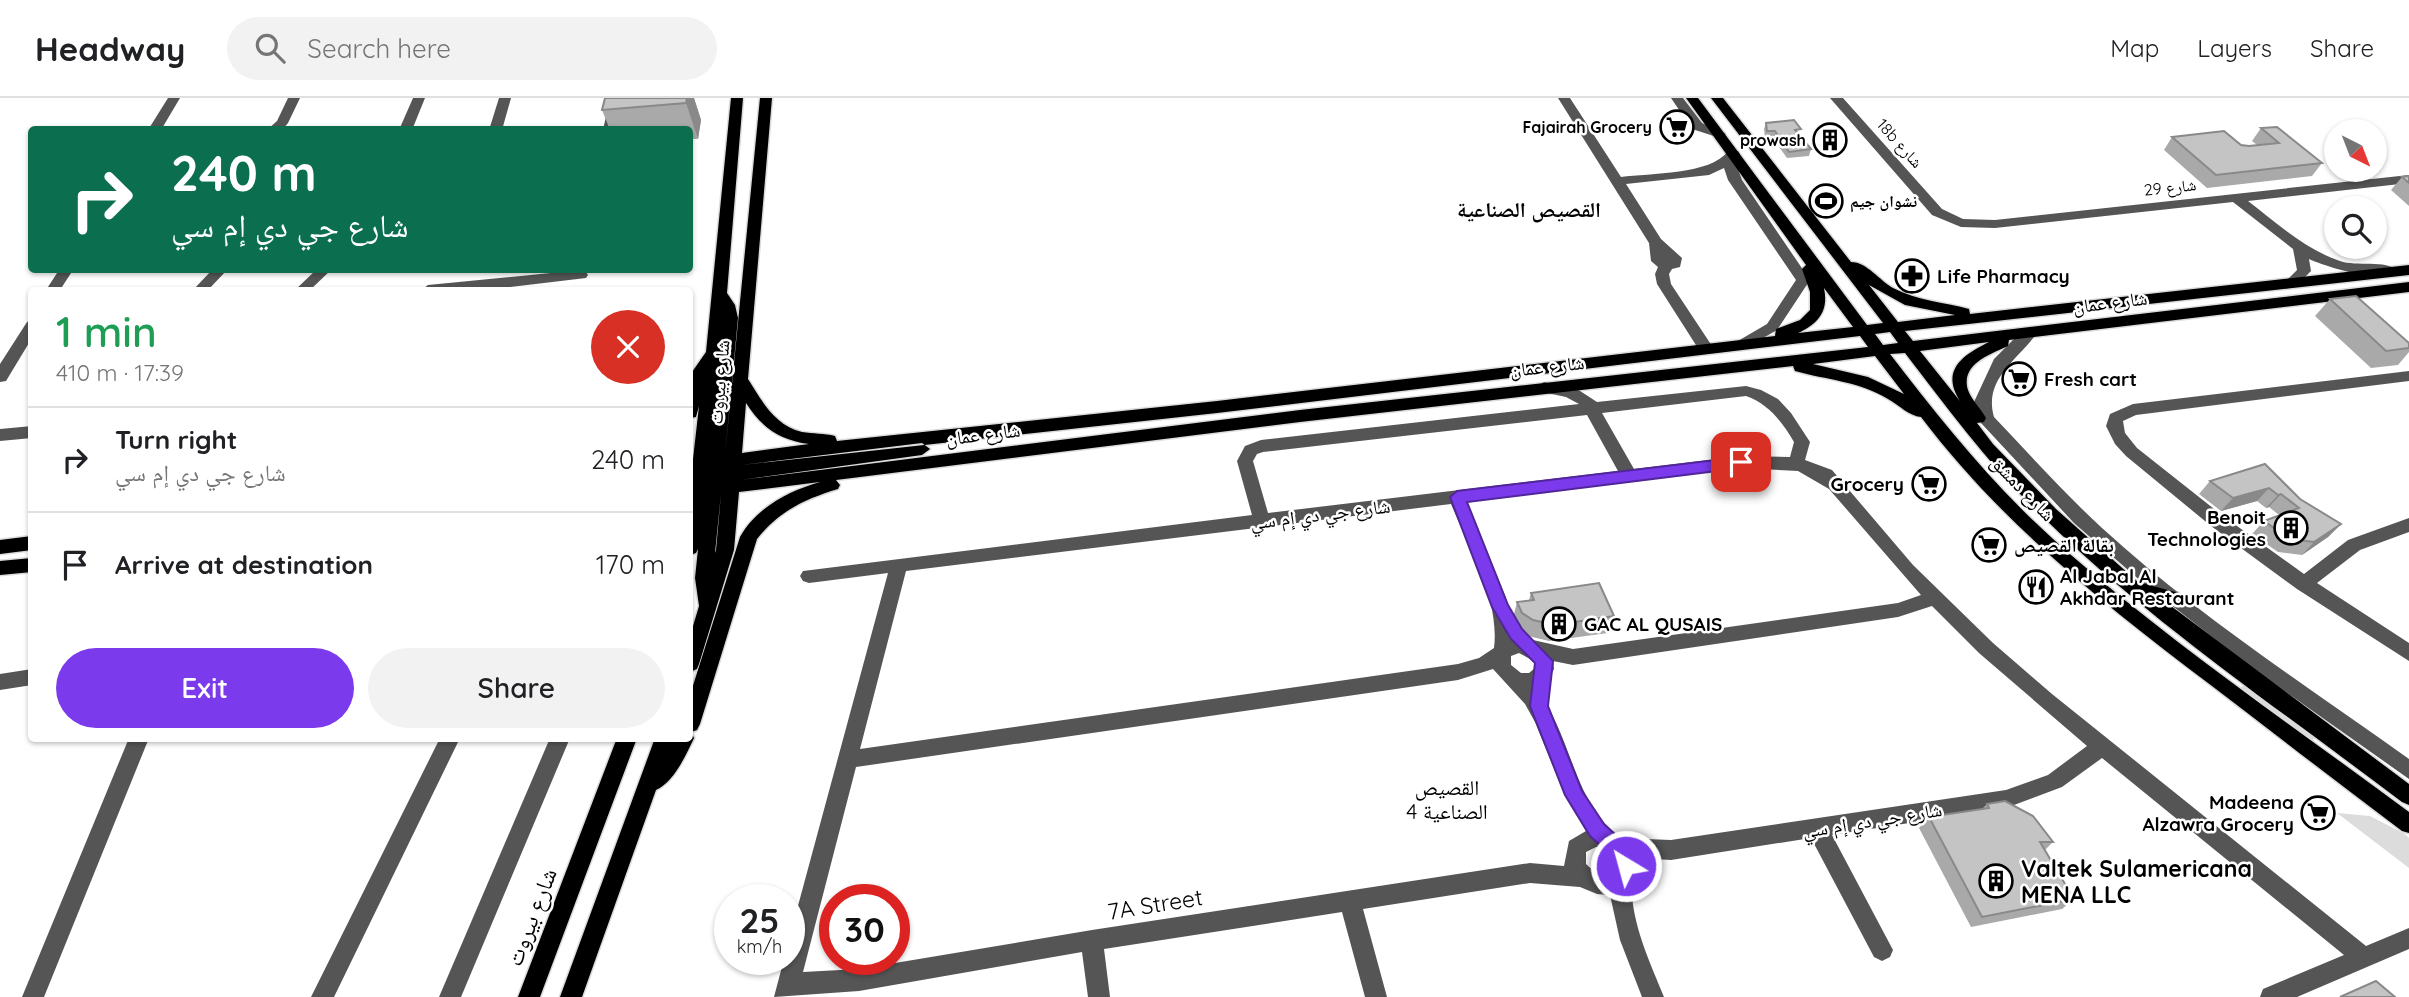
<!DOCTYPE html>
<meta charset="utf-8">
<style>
:root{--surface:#fff;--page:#f2f2f2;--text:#202124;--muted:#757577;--line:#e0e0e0;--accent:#7c3aed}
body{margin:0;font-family:Quicksand,"Noto Naskh Arabic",sans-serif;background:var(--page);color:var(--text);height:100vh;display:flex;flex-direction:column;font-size:26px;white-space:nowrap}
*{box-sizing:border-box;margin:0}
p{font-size:23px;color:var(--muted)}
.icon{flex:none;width:38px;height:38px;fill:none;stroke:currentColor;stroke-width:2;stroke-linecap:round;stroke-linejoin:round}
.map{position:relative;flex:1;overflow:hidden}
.drawer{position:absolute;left:28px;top:189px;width:665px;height:455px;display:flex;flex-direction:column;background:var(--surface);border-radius:7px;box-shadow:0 2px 5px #0004}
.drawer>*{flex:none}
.banner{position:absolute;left:28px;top:28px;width:665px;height:147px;border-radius:7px;box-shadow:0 2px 5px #0004;background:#0b6e4f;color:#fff;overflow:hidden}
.needle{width:46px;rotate:138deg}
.tools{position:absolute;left:2324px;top:21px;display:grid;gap:14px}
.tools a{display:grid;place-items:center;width:63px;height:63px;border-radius:50%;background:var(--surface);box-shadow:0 2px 5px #0004;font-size:35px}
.speed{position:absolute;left:714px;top:786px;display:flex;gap:14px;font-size:35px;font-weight:700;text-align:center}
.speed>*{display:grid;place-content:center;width:91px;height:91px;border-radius:50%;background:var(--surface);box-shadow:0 2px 5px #0004;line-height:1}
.speed small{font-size:18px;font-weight:400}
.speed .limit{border:10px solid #d22;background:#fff;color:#111}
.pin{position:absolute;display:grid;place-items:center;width:60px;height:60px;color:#fff;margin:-30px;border-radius:14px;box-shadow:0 4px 10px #0006}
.me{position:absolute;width:77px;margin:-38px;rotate:323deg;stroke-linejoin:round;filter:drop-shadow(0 0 5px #0008)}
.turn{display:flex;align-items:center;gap:24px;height:147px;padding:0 28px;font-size:32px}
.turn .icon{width:91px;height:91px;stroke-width:2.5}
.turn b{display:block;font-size:49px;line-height:60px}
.round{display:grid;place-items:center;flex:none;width:74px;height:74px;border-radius:37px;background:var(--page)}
.head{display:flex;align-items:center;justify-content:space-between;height:119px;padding:0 28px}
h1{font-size:42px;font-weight:600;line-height:52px;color:#1e9e55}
.action{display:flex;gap:14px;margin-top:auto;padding:14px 28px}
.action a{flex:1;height:80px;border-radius:42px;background:var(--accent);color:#fff;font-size:28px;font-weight:600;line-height:80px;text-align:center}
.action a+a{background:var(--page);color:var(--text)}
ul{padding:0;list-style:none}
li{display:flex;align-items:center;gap:21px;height:105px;padding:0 28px;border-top:2px solid var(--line)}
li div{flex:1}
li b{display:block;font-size:26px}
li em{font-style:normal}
header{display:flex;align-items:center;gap:42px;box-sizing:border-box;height:98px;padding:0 35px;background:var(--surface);border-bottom:2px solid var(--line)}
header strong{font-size:33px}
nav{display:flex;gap:38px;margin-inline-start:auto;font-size:24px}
.search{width:490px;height:63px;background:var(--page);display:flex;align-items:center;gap:18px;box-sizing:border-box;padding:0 24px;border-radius:38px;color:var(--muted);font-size:26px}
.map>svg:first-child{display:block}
.green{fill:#dcdcdc}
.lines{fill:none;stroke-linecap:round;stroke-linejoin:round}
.major-casing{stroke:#dbdbdb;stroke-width:3}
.minor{fill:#555;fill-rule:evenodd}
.major{fill:#000;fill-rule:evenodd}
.wall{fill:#a9a9a9}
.shaded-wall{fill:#898989}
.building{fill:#c4c4c4;stroke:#898989;stroke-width:2}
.route{fill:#7c3aed;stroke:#51269a;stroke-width:2}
.labels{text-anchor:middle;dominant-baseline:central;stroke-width:5;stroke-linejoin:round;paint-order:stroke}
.far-poi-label{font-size:16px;font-weight:bold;fill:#000;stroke:#fff;text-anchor:end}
.far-street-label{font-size:16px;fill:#000;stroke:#fff}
.poi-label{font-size:19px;font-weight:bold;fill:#000;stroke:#fff;text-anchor:start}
.street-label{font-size:19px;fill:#000;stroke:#fff}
.far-district-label{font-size:21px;font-weight:bold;fill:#000;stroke:#fff}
.neighbourhood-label{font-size:21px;fill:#000;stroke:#fff}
.near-poi-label{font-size:23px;font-weight:bold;fill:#000;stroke:#fff;text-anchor:start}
.near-street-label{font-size:23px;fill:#000;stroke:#fff}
</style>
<header>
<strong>Headway</strong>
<div class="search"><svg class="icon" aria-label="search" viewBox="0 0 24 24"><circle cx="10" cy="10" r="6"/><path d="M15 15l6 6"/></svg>Search here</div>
<nav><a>Map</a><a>Layers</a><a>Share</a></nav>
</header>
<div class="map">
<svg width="2409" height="899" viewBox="0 0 2409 899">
<rect width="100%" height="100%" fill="#fff"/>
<path class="green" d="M2248 584 2319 637 2311 643 2240 590Z
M2337 715 2370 718 2405 736 2409 740V770Z"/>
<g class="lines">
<defs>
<path id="major" d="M731 0H743L727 195 735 207 738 220 725 357 760 0H772L748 281C762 303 774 327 802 334 813 336 824 335 835 338L837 343 1217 303 1775 238 1776 231 1800 222 1810 212V194L1802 171 1806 167 1686 0H1698L1867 227 1883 225 1711 0H1723L1851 164C1867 164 1880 183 1893 190 1918 203 1943 204 1969 211L1970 216 2409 167V177L1905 233 1913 243 2409 184V194L2009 242 2008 248C1991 256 1960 266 1968 292 1971 301 1981 311 1986 320L1984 324 1977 325 1993 346 2056 411 2138 484 2179 495 2182 500 2179 505H2167L2409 686V707L2402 704C2282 613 2153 526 2045 421 1992 371 1949 312 1905 255L1890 256C1945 328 2002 398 2071 457 2178 550 2296 630 2409 714V735L2402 733C2338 685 2275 636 2212 588 2106 508 2002 426 1921 319 1909 318 1899 307 1888 301 1858 283 1827 282 1795 273L1793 268 1300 324 836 382 840 387 838 391C805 401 779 413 757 441L700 626 697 632 691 634 694 640C686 657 674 684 656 692L582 899H560L655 640H690V597L740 439C757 409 789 393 820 384L739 394 734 452 699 566 697 571 690 574V538L699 508 695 480 698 451 696 455 690 457V361H693L699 308 696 319 690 320V277L706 254ZM1869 187 1905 207 1955 217 1898 224ZM1824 190 1853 229 1798 235C1818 226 1829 213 1824 190ZM1890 234 1898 245 1883 247 1875 236ZM1860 238 1868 249 1300 312 740 382 922 357 930 351 922 345 741 367 1217 315ZM1989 244C1963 257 1940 272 1960 303L1920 253ZM1875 258 1904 296 1868 279 1813 266ZM746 305C762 330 780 342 809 346L742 355ZM721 396 716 452 715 455Z
M32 438V452L0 456V442Z
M32 460V474L0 477V463Z
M617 640H637L540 899H518Z"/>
</defs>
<use href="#major" class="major-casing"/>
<path class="minor" d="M168 0H180L161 32H148Z
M288 0H300L288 25 282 32H267L277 23Z
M413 0H425L412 32H399Z
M499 0H511L502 32H489Z
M610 0H622L616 32H603Z
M1558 0H1570L1621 79C1650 75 1711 77 1728 53H1738L1740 56 1735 63 1742 82 1810 182 1777 232 1744 251H1734L1731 247 1767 226 1796 182 1728 82 1724 70 1709 77 1626 86 1661 141 1682 160 1680 169 1672 171 1669 176 1671 186 1714 251 1706 256 1701 255 1657 186 1655 176 1658 169 1651 163 1649 145Z
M1671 0H1683L1702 25 1726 36 1720 40 1692 31Z
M1830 0H1843L1942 111 1963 121 1995 122 2409 77V85L2248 103C2277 125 2304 151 2340 163 2356 169 2386 161 2398 173 2383 187 2327 169 2309 161L2311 173 2297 187H2287L2285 184 2297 172 2293 151 2233 104 1995 130 1961 129 1932 117Z
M59 172H73L60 192H46Z
M212 172H227L208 192H193Z
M316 172H331L310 192H295Z
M581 172 586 174 588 177 586 180 486 192H421L428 187Z
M32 222V240L6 283 0 284V266L27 224Z
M2029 230 2037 235C2018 262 1983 281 1994 319 2030 357 2064 395 2102 430 2196 516 2305 587 2409 661V681L2252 570 2143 485 2074 425 1981 325 1974 304 1994 261 2024 231Z
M2409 273V283L2136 317 2123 323 2125 335 2137 350 2223 418 2304 476 2348 442 2409 420V434L2360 452 2317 485 2409 545V563L2297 491 2211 428 2126 358 2115 346 2106 328 2110 316 2133 306Z
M1544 284 1577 291 1597 304 1746 288 1761 292 1778 301 1791 315 1810 344 1805 362 1832 372 1913 467 1993 545 2052 596 2366 848 2409 830V851L2297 899H2260L2263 891 2344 857 2102 660 2062 689 2006 710 1832 737 1893 852 1890 859 1882 863 1874 859 1811 740 1671 762 1635 760C1636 773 1631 785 1632 798 1635 833 1651 867 1664 899H1642L1620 842 1610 797 1597 796 1580 789 1530 785 1363 811 1387 899H1365L1342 814 1104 851 1110 899H1088L1082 854 859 893 774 899 784 861H789V841L888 475 809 485 803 483 800 478 803 473 1252 417 1237 363 1245 348 1261 342 1579 306 1566 299 1538 293 1536 289ZM1746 298C1769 306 1782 324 1794 344L1790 359 1741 358 1634 371 1602 315ZM1587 317 1618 373 1268 415 1253 363 1257 356 1263 354ZM1741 370 1798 373 1829 391 1921 497 1898 505 1573 551 1519 539 1514 541 1506 500 1467 404ZM1451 406C1469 449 1500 502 1494 550L1479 560 1458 566 860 651 906 473ZM1932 508 1979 555 2087 648 2048 677 2006 692 1671 742 1621 740C1571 704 1573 634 1534 590L1548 583 1554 571 1553 563 1573 567 1898 519ZM1519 555 1534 563 1535 570 1529 575H1521L1511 567V558ZM1493 571 1525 606 1535 624 1560 685 1586 733 1569 743 1564 768 1530 765 1092 832 859 871 803 874 856 669 1458 582ZM1596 749 1606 753 1614 764V773L1609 777H1598L1586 766V754Z
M32 328V340L0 343V331Z
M32 571V587L0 592V576Z
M129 640H149L44 899H22Z
M440 640H460L334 899H311Z
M550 640H570L461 899H439Z"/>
<use href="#major" class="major"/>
</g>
<path class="wall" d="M605 0H694L701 22 698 41H690V32H610L602 12Z
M1766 25 1799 36 1811 51 1809 58 1787 60 1772 39 1765 40 1764 31Z
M2261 30 2322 65 2312 78 2207 90 2164 52 2172 39 2249 48 2257 47 2252 43Z
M2409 78V108L2391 92 2402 79Z
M2330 201 2409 245V254L2398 267 2371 270 2315 218Z
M2265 366 2300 401 2341 426 2328 439 2302 457 2278 454 2252 436 2264 423 2279 417 2269 409 2266 410 2257 403 2221 413 2199 396 2210 383Z
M1531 495 1614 518 1608 535 1549 543 1528 538 1517 532 1513 520 1517 504 1529 502Z
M1987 706 2053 744 2045 752 2074 801 2062 811 1971 829 1919 730 1929 719 1982 711Z"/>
<path class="shaded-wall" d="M687 0H694L701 22 698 41 686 5Z
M2269 390 2257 403 2221 413 2233 400Z
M2281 396 2269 409 2266 410 2278 397Z
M2341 426 2328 439 2302 457 2314 444Z"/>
<path class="building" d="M605 0H687L686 5 602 12Z
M1794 22 1801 31 1795 32 1811 51 1789 54 1775 33H1767L1766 25Z
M2277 29 2322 65 2216 77 2172 39 2224 33 2241 47 2249 48 2279 45 2261 30Z
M2409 78V85L2402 79Z
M2356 198 2409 245V250L2386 253 2330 201Z
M2265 366 2300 401 2341 426 2314 444 2290 441 2264 423 2299 410 2281 396 2278 397 2269 390 2233 400 2210 383Z
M1599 485 1614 518 1555 527 1533 522 1522 515 1517 504 1534 502 1531 495Z
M2005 703 2033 718 2053 744H2040L2074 801 1982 819 1929 719 1989 710 1987 706Z
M2376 883 2395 899H2340Z"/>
<path class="route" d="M1741 359 1749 364 1741 370 1467 404 1508 507 1522 531 1553 563 1548 608 1582 693 1604 726 1629 749 1636 768 1633 774 1626 777 1619 774 1614 760 1590 738 1565 697 1530 608 1535 565 1511 541 1492 509 1450 399 1457 393Z"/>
<defs>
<symbol id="supermarket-ring" viewBox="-11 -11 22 22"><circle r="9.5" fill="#fff" stroke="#000" stroke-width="1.5"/><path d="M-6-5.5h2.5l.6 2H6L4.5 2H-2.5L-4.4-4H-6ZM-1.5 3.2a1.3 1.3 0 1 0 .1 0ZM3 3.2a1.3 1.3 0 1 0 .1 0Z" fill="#000"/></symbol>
<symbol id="building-ring" viewBox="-11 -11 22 22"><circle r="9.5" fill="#fff" stroke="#000" stroke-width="1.5"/><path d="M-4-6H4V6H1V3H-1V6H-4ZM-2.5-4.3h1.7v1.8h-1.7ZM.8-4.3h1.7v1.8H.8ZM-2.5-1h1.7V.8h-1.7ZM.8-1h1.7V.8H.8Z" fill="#000"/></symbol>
<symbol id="stadium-ring" viewBox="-11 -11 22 22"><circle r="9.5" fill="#fff" stroke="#000" stroke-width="1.5"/><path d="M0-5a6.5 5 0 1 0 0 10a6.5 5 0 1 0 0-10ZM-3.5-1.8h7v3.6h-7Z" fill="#000"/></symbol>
<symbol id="pharmacy-ring" viewBox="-11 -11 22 22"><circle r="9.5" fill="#fff" stroke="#000" stroke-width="1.5"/><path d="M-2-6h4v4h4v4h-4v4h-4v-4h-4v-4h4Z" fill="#000"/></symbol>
<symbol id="restaurant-ring" viewBox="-11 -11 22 22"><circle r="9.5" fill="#fff" stroke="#000" stroke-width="1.5"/><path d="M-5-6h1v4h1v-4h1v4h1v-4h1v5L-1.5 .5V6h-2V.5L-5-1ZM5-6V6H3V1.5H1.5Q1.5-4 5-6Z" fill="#000"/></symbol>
</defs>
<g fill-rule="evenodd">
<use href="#supermarket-ring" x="1658" y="10" width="38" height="38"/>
<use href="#building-ring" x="1811" y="23" width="38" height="38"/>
<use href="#stadium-ring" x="1807" y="84" width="38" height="38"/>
<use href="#pharmacy-ring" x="1893" y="159" width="38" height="38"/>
<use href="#supermarket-ring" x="2000" y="262" width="38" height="38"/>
<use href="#supermarket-ring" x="1910" y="367" width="38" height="38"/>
<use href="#building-ring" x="2272" y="411" width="38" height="38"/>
<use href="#supermarket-ring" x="1970" y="428" width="38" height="38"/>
<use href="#restaurant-ring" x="2017" y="470" width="38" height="38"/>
<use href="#building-ring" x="1540" y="507" width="38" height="38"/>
<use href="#supermarket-ring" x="2299" y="696" width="38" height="38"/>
<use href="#building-ring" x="1977" y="764" width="38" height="38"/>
</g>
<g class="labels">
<g class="far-poi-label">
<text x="1652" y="29">Fajairah Grocery</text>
<text x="1806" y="42">prowash</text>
<text x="1850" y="103" text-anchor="start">نشوان جيم</text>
</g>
<g class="far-street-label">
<text transform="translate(1900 45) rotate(48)">18b شارع</text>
<text transform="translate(2170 89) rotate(-6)">شارع 29</text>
</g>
<g class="poi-label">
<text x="1937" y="178">Life Pharmacy</text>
<text x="2044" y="281">Fresh cart</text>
<text x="1904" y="386" text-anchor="end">Grocery</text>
<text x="2266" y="419" text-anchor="end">Benoit<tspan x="2266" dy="22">Technologies</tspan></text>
<text x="2014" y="447">بقالة القصيص</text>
<text x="2060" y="478">Al Jabal Al<tspan x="2060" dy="22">Akhdar Restaurant</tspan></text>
<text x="1584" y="526">GAC AL QUSAIS</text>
<text x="2294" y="704" text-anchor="end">Madeena<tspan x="2294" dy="22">Alzawra Grocery</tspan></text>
</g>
<g class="street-label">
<text transform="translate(2110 204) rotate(-7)">شارع عمان</text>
<text transform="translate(1547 268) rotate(-6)">شارع عمان</text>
<text transform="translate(719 284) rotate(-85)">شارع بيروت</text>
<text transform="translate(983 336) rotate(-7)">شارع عمان</text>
<text transform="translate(2023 390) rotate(46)">شارع دمشق</text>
<text transform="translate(1320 416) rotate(-7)">شارع جي دي إم سي</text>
<text transform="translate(1872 722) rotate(-9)">شارع جي دي إم سي</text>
</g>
<g class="far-district-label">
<text x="1529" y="111">القصيص الصناعية</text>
</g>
<g class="neighbourhood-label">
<text x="1447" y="689">القصيص<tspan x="1447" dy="24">الصناعية 4</tspan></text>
</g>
<g class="near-poi-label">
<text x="2021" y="770">Valtek Sulamericana<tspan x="2021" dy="26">MENA LLC</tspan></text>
</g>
<g class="near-street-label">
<text transform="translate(1155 806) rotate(-9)">7A Street</text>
<text transform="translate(531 819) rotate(-69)">شارع بيروت</text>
</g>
</g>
</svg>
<div class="tools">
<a><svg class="needle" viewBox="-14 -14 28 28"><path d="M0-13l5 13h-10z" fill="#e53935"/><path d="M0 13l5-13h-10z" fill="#757577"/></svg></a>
<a><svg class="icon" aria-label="search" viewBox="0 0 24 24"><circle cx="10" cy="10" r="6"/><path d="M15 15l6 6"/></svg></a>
</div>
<div class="speed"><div>25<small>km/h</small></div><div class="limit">30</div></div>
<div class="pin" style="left:1741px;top:364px;background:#d93025"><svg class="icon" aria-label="arrive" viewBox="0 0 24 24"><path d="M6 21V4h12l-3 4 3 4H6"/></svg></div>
<svg class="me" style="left:1626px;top:768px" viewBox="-20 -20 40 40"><circle r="17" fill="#7c3aed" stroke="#fff" stroke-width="3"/><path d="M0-11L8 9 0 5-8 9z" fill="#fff"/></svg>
<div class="banner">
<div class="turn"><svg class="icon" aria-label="right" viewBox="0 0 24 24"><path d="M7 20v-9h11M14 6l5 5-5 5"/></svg><div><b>240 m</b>شارع جي دي إم سي</div></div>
</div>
<section class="drawer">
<div class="head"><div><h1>1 min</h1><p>410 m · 17:39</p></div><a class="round" style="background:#d93025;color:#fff"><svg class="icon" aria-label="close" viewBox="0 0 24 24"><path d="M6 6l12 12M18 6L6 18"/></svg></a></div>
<ul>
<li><svg class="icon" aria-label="right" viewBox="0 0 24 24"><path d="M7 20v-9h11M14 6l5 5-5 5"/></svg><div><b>Turn right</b><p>شارع جي دي إم سي</p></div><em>240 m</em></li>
<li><svg class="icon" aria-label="arrive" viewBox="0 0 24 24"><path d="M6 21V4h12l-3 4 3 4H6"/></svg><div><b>Arrive at destination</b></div><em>170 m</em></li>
</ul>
<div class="action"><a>Exit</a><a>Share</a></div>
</section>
</div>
